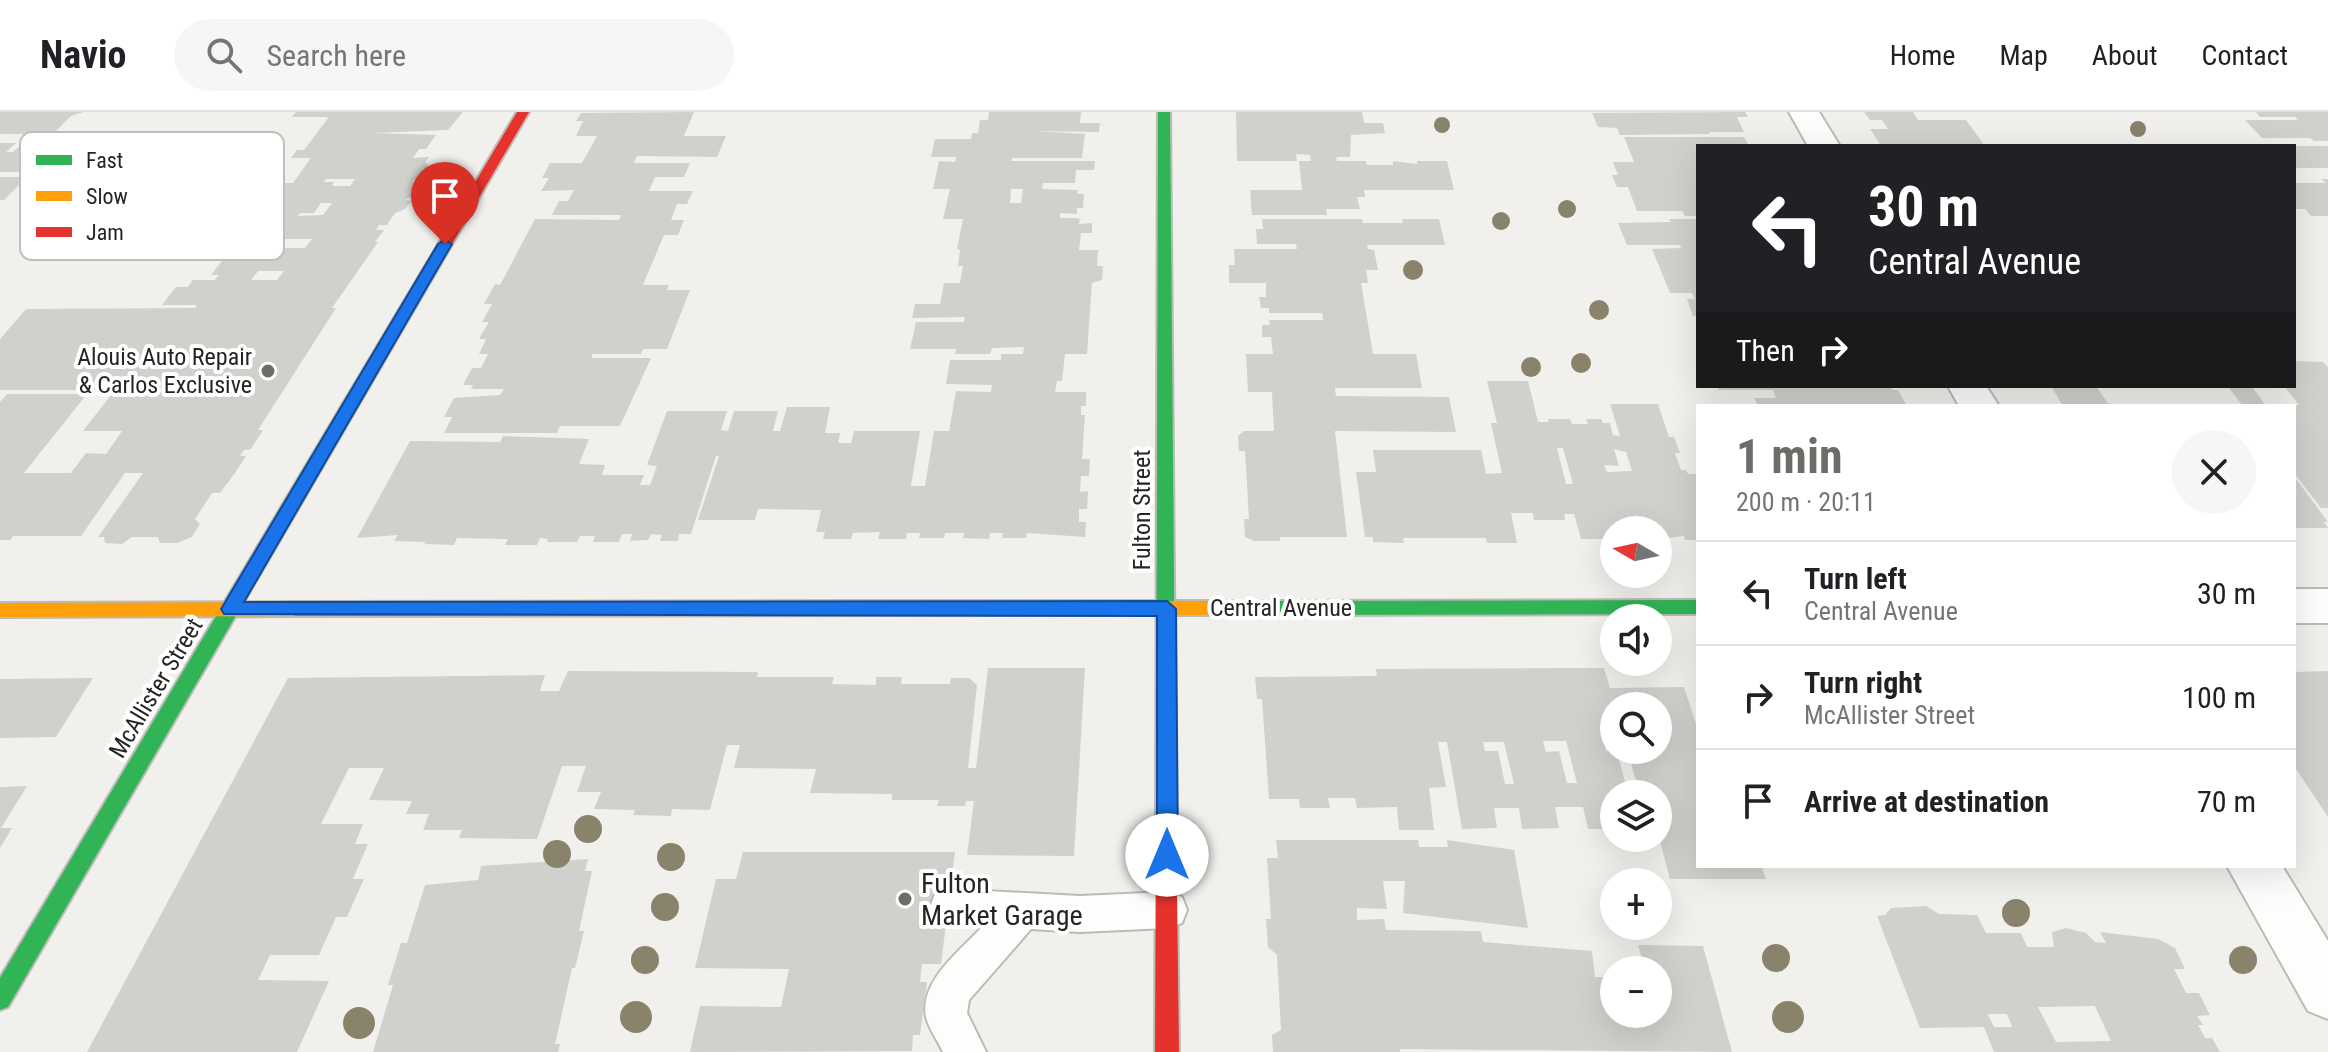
<!DOCTYPE html>
<meta charset="utf-8">
<style>
:root{--surface:#fff;--page:#f6f6f6;--text:#202124;--muted:#757577;--line:#e0e0e0;--accent:#6d6c69}
body{margin:0;font-family:"Roboto Condensed",sans-serif;background:var(--page);color:var(--text);height:100vh;display:flex;flex-direction:column;font-size:30px;white-space:nowrap}
*{box-sizing:border-box;margin:0}
p{font-size:26px;color:var(--muted)}
.icon{flex:none;width:44px;height:44px;fill:none;stroke:currentColor;stroke-width:2;stroke-linecap:round;stroke-linejoin:round}
.map{position:relative;flex:1;overflow:hidden}
.sheet{position:absolute;left:1696px;top:292px;width:600px;height:464px;display:flex;flex-direction:column;background:var(--surface);border-radius:0px;box-shadow:0 8px 32px #0002}
.sheet>*{flex:none}
.top-card{position:absolute;left:1696px;top:32px;width:600px;height:244px;border-radius:0px;box-shadow:0 8px 32px #0002;background:#202124;color:#fff;overflow:hidden}
.needle{width:52px;rotate:279deg}
.tools{position:absolute;left:1600px;top:404px;display:grid;gap:16px}
.tools a{display:grid;place-items:center;width:72px;height:72px;border-radius:50%;background:var(--surface);box-shadow:0 8px 32px #0002;font-size:40px}
.pin{position:absolute;display:grid;place-items:center;width:68px;height:68px;color:#fff;margin:-82px -34px;border-radius:50% 50% 50% 0;rotate:-45deg;box-shadow:0 0 8px #0007}
.pin .icon{rotate:45deg}
.me{position:absolute;width:88px;margin:-44px;rotate:0deg;stroke-linejoin:round;filter:drop-shadow(0 0 6px #0008)}
.turn{display:flex;align-items:center;gap:28px;height:168px;padding:0 40px;font-size:36px}
.turn .icon{width:104px;height:104px;stroke-width:2.5}
.turn b{display:block;font-size:56px;line-height:68px}
.then{display:flex;align-items:center;height:76px;padding:0 40px;background:#0003;gap:16px;font-size:30px}
.round{display:grid;place-items:center;flex:none;width:84px;height:84px;border-radius:42px;background:var(--page)}
.overview{display:flex;align-items:center;justify-content:space-between;height:136px;padding:0 40px}
h1{font-size:48px;font-weight:700;line-height:60px;color:var(--accent)}
ul{padding:0;list-style:none}
li{display:flex;align-items:center;gap:24px;height:104px;padding:0 40px;border-top:2px solid var(--line)}
li div{flex:1}
li b{display:block;font-size:30px}
li em{font-style:normal}
header{display:flex;align-items:center;gap:48px;box-sizing:border-box;height:112px;padding:0 40px;background:var(--surface);border-bottom:2px solid var(--line)}
header strong{font-size:38px}
nav{display:flex;gap:44px;margin-inline-start:auto;font-size:28px}
.search{width:560px;height:72px;background:var(--page);display:flex;align-items:center;gap:20px;box-sizing:border-box;padding:0 28px;border-radius:44px;color:var(--muted);font-size:30px}
.map>svg:first-child{display:block}
.building{fill:#d0d0cd;fill-rule:evenodd}
.lines{fill:none;stroke-linecap:round;stroke-linejoin:round}
.lane-casing{stroke:#bbbbb8;stroke-width:4}
.street-casing{stroke:#bbbbb8;stroke-width:4}
.fast-casing{stroke:#bbbbb8;stroke-width:4}
.slow-casing{stroke:#bbbbb8;stroke-width:4}
.jam-casing{stroke:#bbbbb8;stroke-width:4}
.lane{fill:#fdfdfc;fill-rule:evenodd}
.street{fill:#fdfdfc;fill-rule:evenodd}
.fast{fill:#30b455;fill-rule:evenodd}
.slow{fill:#ff9f0a;fill-rule:evenodd}
.jam{fill:#e5322d;fill-rule:evenodd}
.tree{fill:#89836c}
.route{fill:#1a73e8;stroke:#114b97;stroke-width:2}
.poi-dot{fill:#6d6c69;stroke:#fff;stroke-width:3}
.labels{text-anchor:middle;dominant-baseline:central;stroke-width:8;stroke-linejoin:round;paint-order:stroke}
.poi-label{font-size:24px;fill:#262523;stroke:#fff;text-anchor:end}
.street-label{font-size:24px;fill:#262523;stroke:#fff}
.near-poi-label{font-size:28px;fill:#262523;stroke:#fff;text-anchor:start}
.key{fill:#fff;stroke:#bebebd;stroke-width:2}
.key-label{font-size:22px;fill:#262523}
</style>
<header>
<strong>Navio</strong>
<div class="search"><svg class="icon" aria-label="search" viewBox="0 0 24 24"><circle cx="10" cy="10" r="6"/><path d="M15 15l6 6"/></svg>Search here</div>
<nav><a>Home</a><a>Map</a><a>About</a><a>Contact</a></nav>
</header>
<div class="map">
<svg width="2328" height="940" viewBox="0 0 2328 940">
<rect width="100%" height="100%" fill="#f1f0ec"/>
<path class="building" d="M0 0H83L71 4 53 22H0Z
M296 0H463L448 18 373 21 436 23 426 37H419L413 46 429 45 425 50 429 54 423 63 412 70 421 74 415 83 405 88 411 89 405 97 395 101 387 113H379L376 118H384L375 130H378L332 196H336L258 318H263L251 337 244 338 240 344H246L235 361 220 381H212L195 407 200 412 192 425 177 431H160L158 425H132L122 432 105 431 104 425H98L143 361H125L81 424H13L10 428H0V290L7 282H87L24 361H71L86 341 106 342 122 319H83L115 278H0V227L26 197 195 196 197 193H162L176 175H188L193 168H215L219 163H211L225 145H219L226 136H231L238 127H232L239 118H245L258 101H148L174 71H293L311 46H291L297 38H304L329 5H292ZM326 67H355L350 74H332L334 70H324ZM321 91H332L323 103 298 104 300 101H314ZM275 127H312L305 136H268ZM258 159H284L277 168H251Z
M694 0 684 24H726L717 45 637 44 634 51H690L684 65H655L649 79H693L687 92H677L671 108H684L678 123H664L643 173H669L667 178H690L667 237H643L641 242H592V246H651L620 314H560L557 321H444L452 305H444L454 286 500 283 504 277H471L473 273H463L472 256H481L488 242H479L486 227H479L489 210H482L492 192H484L495 172 500 173 535 107 619 108 621 103H552L559 89H568L574 78 541 79 549 66H542L550 51H582L597 24H576L583 9H576L581 1Z
M989 0H1081L1080 11H1100L1099 20 1035 19 1085 22 1082 46H1012L1011 49H1095L1094 58H1076L1075 71H1043L1042 77 1078 78 1077 82H1084L1083 96H1077V102L1060 101V106H1076L1080 107 1079 112 1092 111V121H1081L1079 138H1098L1097 154H1103L1102 168 1092 171 1087 242H1065L1062 269H1057L1055 280H1086V294H1081V303H1085L1082 347H1090L1089 364H1081L1080 380 1088 379 1087 397H1079V410H1086L1085 425 1027 421 1026 426H1002L1003 421H990L989 427 963 426 964 421H945L944 426H919L920 421H907L906 427H878L880 420 853 421 851 427H823L825 420H816L821 398 758 397 755 408H698L719 344H716L691 422H679L678 429H660L662 423 651 422 648 428 630 429 632 422H622L619 430H593L595 424H580L577 430H547L548 427 540 426 537 433H505L508 427 457 426 454 433 424 432 426 430 394 429 398 423 357 426 410 329 500 330 503 324 589 327 579 352 605 353 602 363H644L640 373H650L657 354 647 353 667 299H727L721 318 728 319 734 299H778L773 319H780L787 295H830L825 321H840L838 331H851L854 319H920L911 374H925L934 319H949L956 279 991 280 992 273 946 272 950 248H1001V242H1023L1024 235 992 236 990 242H955L956 237H910L916 210H964L965 205 912 206 915 192H940L944 171H960L963 154H958L960 138 957 137 963 107H943L950 77H933L939 49 955 50 956 45H931L935 27H971L972 21H978L980 8H988ZM1011 77H1023L1021 91H1010Z
M1236 0H1362L1364 11H1383L1385 21 1351 23 1350 45H1336L1337 49H1366L1367 53H1393V49L1417 52V49H1447L1454 78H1364L1365 85H1357L1360 97H1326L1327 103H1252L1250 78H1302L1299 49H1311L1310 43 1296 42 1297 49H1237Z
M1745 0 1748 5H1737L1744 20H1709L1710 22 1620 23 1617 16 1598 15 1592 1Z
M1864 0H1913L1918 8H1966L1985 34 1880 32 1870 17H1888L1882 8H1870Z
M2256 0H2328V29H2314L2310 26H2262L2245 8H2298L2295 5H2260Z
M1624 25H1744L1749 34H1698V104H1685L1682 99H1637L1628 75H1617L1612 63H1618L1613 50H1634Z
M0 31H16L6 40H13L23 31H74L49 57 31 60H0Z
M2294 34H2328V56H2294Z
M0 65H27L4 88H0Z
M2321 67H2328V104H2311L2305 97H2294V71H2326Z
M1262 107H1362L1363 111H1403L1402 107H1439L1445 133H1367L1368 137 1374 138 1378 158H1366L1368 171H1361L1373 242H1416L1422 276H1335L1336 284 1449 285 1456 320 1335 319 1347 425H1280V429H1254L1245 425 1244 407H1249L1245 339H1239L1238 324 1244 319H1274L1272 280H1248L1246 242H1273L1271 225H1262V213H1270L1269 208H1323L1322 201H1269V196H1261L1259 185H1266V171H1229V153H1235L1234 137H1297L1296 132H1257L1256 117H1263Z
M1669 107H1698V204H1693L1687 187H1695L1692 181H1670L1652 137 1681 136 1680 133H1627L1618 111 1671 110Z
M2294 249 2323 250 2328 255V396H2321L2294 361V293H2299L2284 274H2294Z
M1487 269H1528L1538 310H1549L1548 307H1570L1572 312H1588L1586 307H1601L1603 311H1610L1613 323 1620 324 1610 292H1658L1669 325H1674L1680 341H1675L1681 358H1686L1688 362H1698V428H1685L1684 424 1658 427V418H1614V427H1581L1574 402H1564L1565 408H1534L1533 401H1511L1517 431H1487L1486 426H1403L1404 431 1373 430V425H1365L1356 360H1376L1373 338H1481L1486 362 1502 361 1491 311H1497ZM1557 336H1563L1573 372H1566ZM1614 337 1626 340 1632 359 1607 360 1604 353 1619 354Z
M1717 274H1890L1892 278H1898L1907 294H1758L1754 286H1776L1773 278H1719Z
M2051 274H2096L2110 294H2063Z
M2229 276H2253L2266 294H2243Z
M2294 364 2328 410H2324L2328 416H2297L2294 413Z
M988 556H1085L1074 744 967 743 974 689H966L965 694H937L939 688H892V682L810 681 816 657 734 656 740 633H727L710 698 672 697 671 704 633 703 635 698 594 697 601 680H577L586 654H562L537 727 459 726 462 718H423L429 702H406L412 689 369 688 384 656H349L321 712H363L355 732H368L353 767H364L347 805H336L319 843H270L258 868 329 869 297 940H87L288 566 545 563 540 579H559L568 559 758 560 757 565H834L832 572 876 573V565H902L901 572H950L951 566H969L977 573 968 656H976Z
M1604 556 1610 576 1684 575 1698 618V754H1761L1766 767H1670L1658 722V682H1640L1627 638H1658V594H1614V631H1605L1606 639H1617L1625 670H1631L1634 682H1614V717H1588L1583 695H1555L1559 716 1522 717 1519 696H1494L1497 716 1462 717 1447 630H1438L1446 675 1429 676 1434 718H1399L1397 695 1357 696 1355 686H1328L1330 696H1300L1299 687H1269L1262 587H1257L1255 565 1377 564 1376 557ZM1543 629H1566L1577 671H1567L1559 639 1546 640ZM1483 630H1504L1514 672H1505L1498 639H1485Z
M2328 559V705L2294 654V560Z
M93 566 56 625 0 626V567Z
M27 674 1 716H12L0 736V675Z
M1276 728H1418L1419 735H1448L1447 728 1514 738 1528 816 1403 801 1405 769H1383L1387 797 1357 796V808L1384 807 1386 818 1481 819 1483 830 1592 839 1595 865H1614V902H1658V858H1629L1627 848H1642L1638 833 1703 834 1732 940 1400 937V940H1273L1272 923 1281 918 1277 843 1268 835 1266 807H1271L1267 746H1278Z
M743 740H955L941 852H922L920 870H927L920 923H913L912 939 690 940 700 894 781 895 789 857 695 856 716 767H736Z
M588 747 585 759H592L579 819H584L575 856H572L555 932H560L558 940H373L393 873H388L401 831H407L425 773 478 768 481 754Z
M1926 794 1939 802 1977 803 1986 821H2021L2027 835H2054L2052 820 2066 816 2086 821 2095 830 2106 831 2100 820 2158 827 2175 836 2185 857H2174L2186 881H2199L2210 903 2197 904 2203 913H2198L2205 926H2212L2220 940H1994L1984 915 1920 916 1877 804 1885 803 1891 796ZM2095 894 2111 929 2056 930 2038 895ZM1988 902H2007L2012 915H1994Z"/>
<g class="lines">
<defs>
<path id="lane" d="M949 777 1080 784 1168 780 1182 785 1187 798 1182 811 1168 816 1080 820 1031 817 969 888 967 901 986 940H943C938 929 929 917 926 905 919 869 961 838 982 815L949 813 935 808 930 795 935 782Z"/>
<path id="street" d="M1789 0H1819L1840 34H1808Z
M1948 274H1986L1999 294H1959Z
M2294 477H2328V511H2294Z
M2227 754H2282L2328 829V907L2308 899Z"/>
<path id="fast" d="M1158 0H1170L1176 699 1173 705 1166 708 1159 705 1156 699Z
M434 147 441 151 8 895 0 898V866L427 151Z
M1698 488V502L1244 503 1238 501 1235 496 1238 491 1244 489Z
M879 489 885 491 888 496 885 501 879 503 293 504 287 502 284 497 287 492 293 490Z"/>
<path id="slow" d="M879 489H1244L1250 491 1253 496 1250 501 1244 503H879L873 501 870 496 873 491Z
M293 490 299 492 302 497 299 502 293 504 0 505V491Z"/>
<path id="jam" d="M517 0H529L441 151 434 155 429 154 427 151Z
M1166 690 1173 693 1176 699 1179 940H1155L1156 699 1159 693Z"/>
</defs>
<use href="#lane" class="lane-casing"/>
<use href="#street" class="street-casing"/>
<use href="#fast" class="fast-casing"/>
<use href="#slow" class="slow-casing"/>
<use href="#jam" class="jam-casing"/>
<use href="#lane" class="lane"/>
<use href="#street" class="street"/>
<use href="#fast" class="fast"/>
<use href="#slow" class="slow"/>
<use href="#jam" class="jam"/>
</g>
<g class="tree">
<circle cx="1442" cy="13" r="8"/>
<circle cx="2138" cy="17" r="8"/>
<circle cx="1567" cy="97" r="9"/>
<circle cx="1501" cy="109" r="9"/>
<circle cx="1413" cy="158" r="10"/>
<circle cx="1599" cy="198" r="10"/>
<circle cx="1581" cy="251" r="10"/>
<circle cx="1531" cy="255" r="10"/>
<circle cx="588" cy="717" r="14"/>
<circle cx="557" cy="742" r="14"/>
<circle cx="671" cy="745" r="14"/>
<circle cx="665" cy="795" r="14"/>
<circle cx="2016" cy="801" r="14"/>
<circle cx="1776" cy="846" r="14"/>
<circle cx="645" cy="848" r="14"/>
<circle cx="2243" cy="848" r="14"/>
<circle cx="636" cy="905" r="16"/>
<circle cx="1788" cy="905" r="16"/>
<circle cx="359" cy="911" r="16"/>
</g>
<path class="route" d="M445 128 452 132 244 490 1167 489 1176 497 1178 743 1175 750 1167 753 1160 750 1157 743V504L224 502 221 497 224 492 438 132Z"/>
<g class="poi-dot">
<circle cx="268" cy="259" r="8"/>
<circle cx="905" cy="787" r="8"/>
</g>
<g class="labels">
<g class="poi-label">
<text x="252" y="245">Alouis Auto Repair<tspan x="252" dy="28">&amp; Carlos Exclusive</tspan></text>
</g>
<g class="street-label">
<text transform="translate(1142 398) rotate(-90)">Fulton Street</text>
<text x="1281" y="496">Central Avenue</text>
<text transform="translate(156 576) rotate(-59)">McAllister Street</text>
</g>
<g class="near-poi-label">
<text x="921" y="771">Fulton<tspan x="921" dy="32">Market Garage</tspan></text>
</g>
</g>
<rect x="20" y="20" width="264" height="128" rx="12" class="key"/>
<rect x="36" y="43" width="36" height="10" fill="#30b455"/>
<rect x="36" y="79" width="36" height="10" fill="#ff9f0a"/>
<rect x="36" y="115" width="36" height="10" fill="#e5322d"/>
<g class="key-label">
<text x="86" y="56">Fast</text>
<text x="86" y="92">Slow</text>
<text x="86" y="128">Jam</text>
</g>
</svg>
<div class="tools">
<a><svg class="needle" viewBox="-14 -14 28 28"><path d="M0-13l5 13h-10z" fill="#e53935"/><path d="M0 13l5-13h-10z" fill="#757577"/></svg></a>
<a><svg class="icon" aria-label="sound" viewBox="0 0 24 24"><path d="M4 9h4l5-4v14l-5-4H4zM17 9q2 3 0 6"/></svg></a>
<a><svg class="icon" aria-label="search" viewBox="0 0 24 24"><circle cx="10" cy="10" r="6"/><path d="M15 15l6 6"/></svg></a>
<a><svg class="icon" aria-label="layers" viewBox="0 0 24 24"><path d="M12 4l9 5-9 5-9-5zM3 14l9 5 9-5"/></svg></a>
<a>+</a>
<a>−</a>
</div>
<div class="pin" style="left:445px;top:132px;background:#d93025"><svg class="icon" aria-label="arrive" viewBox="0 0 24 24"><path d="M6 21V4h12l-3 4 3 4H6"/></svg></div>
<svg class="me" style="left:1167px;top:743px" viewBox="-20 -20 40 40"><circle r="19" fill="#fff"/><path d="M0-13L10 11 0 6-10 11z" fill="#1a73e8"/></svg>
<div class="top-card">
<div class="turn"><svg class="icon" aria-label="left" viewBox="0 0 24 24"><path d="M17 20v-9H6M10 6l-5 5 5 5"/></svg><div><b>30 m</b>Central Avenue</div></div>
<div class="then">Then<svg class="icon" aria-label="right" viewBox="0 0 24 24"><path d="M7 20v-9h11M14 6l5 5-5 5"/></svg></div>
</div>
<section class="sheet">
<div class="overview"><div><h1>1 min</h1><p>200 m · 20:11</p></div><a class="round"><svg class="icon" aria-label="close" viewBox="0 0 24 24"><path d="M6 6l12 12M18 6L6 18"/></svg></a></div>
<ul>
<li><svg class="icon" aria-label="left" viewBox="0 0 24 24"><path d="M17 20v-9H6M10 6l-5 5 5 5"/></svg><div><b>Turn left</b><p>Central Avenue</p></div><em>30 m</em></li>
<li><svg class="icon" aria-label="right" viewBox="0 0 24 24"><path d="M7 20v-9h11M14 6l5 5-5 5"/></svg><div><b>Turn right</b><p>McAllister Street</p></div><em>100 m</em></li>
<li><svg class="icon" aria-label="arrive" viewBox="0 0 24 24"><path d="M6 21V4h12l-3 4 3 4H6"/></svg><div><b>Arrive at destination</b></div><em>70 m</em></li>
</ul>
</section>
</div>
